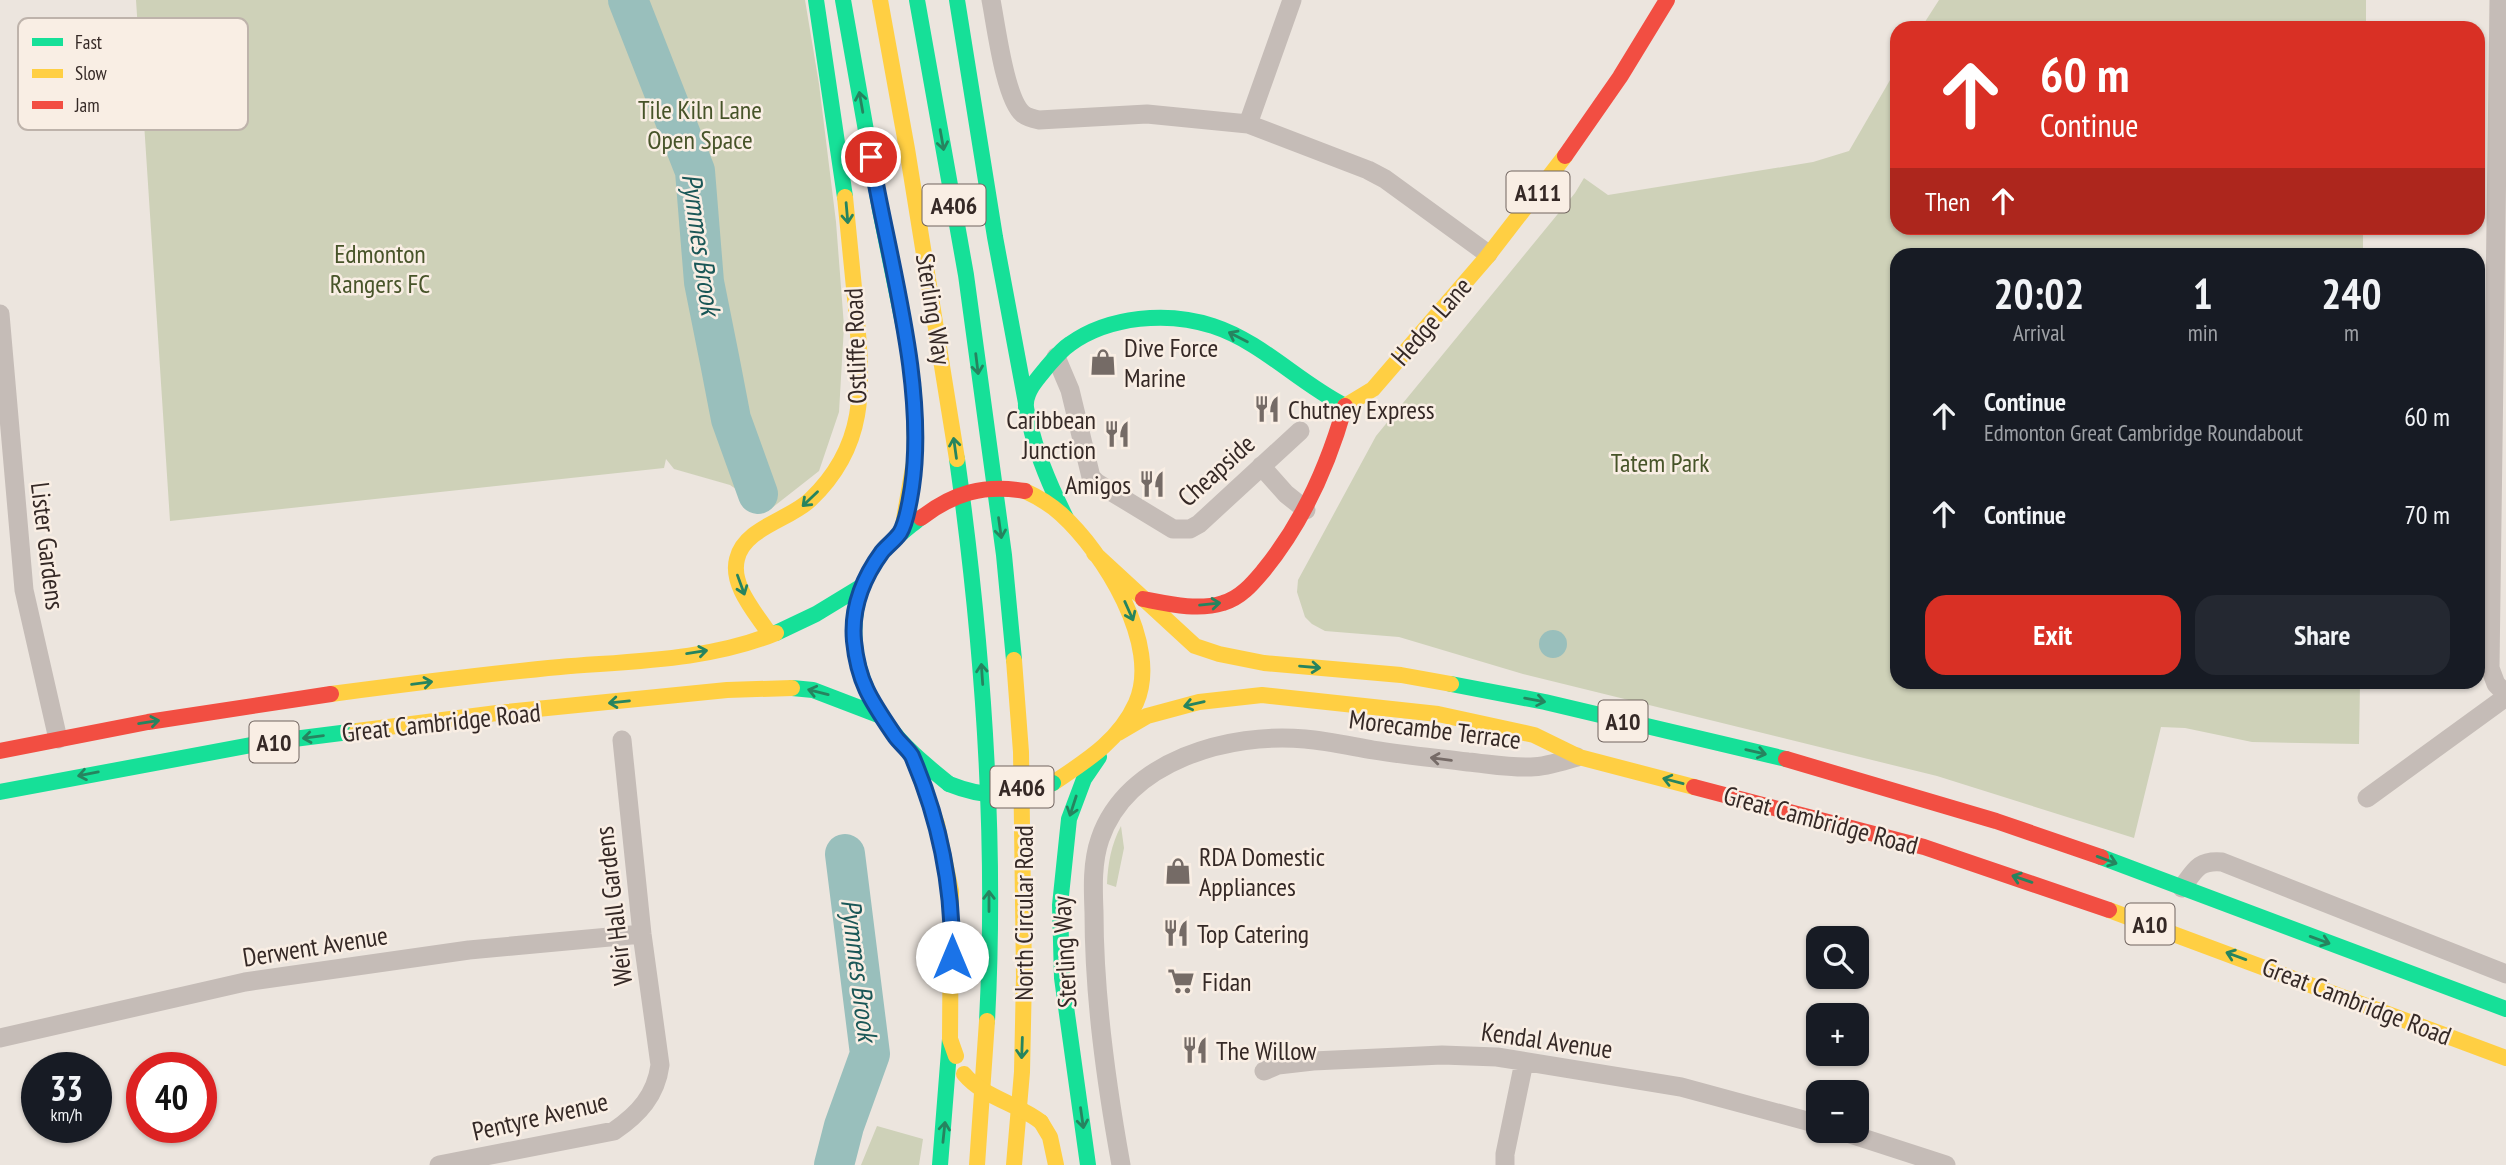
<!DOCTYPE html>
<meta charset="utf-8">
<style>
:root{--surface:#171b24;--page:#242831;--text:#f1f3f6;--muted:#9ea1a6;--accent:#d93025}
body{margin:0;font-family:"PT Sans Narrow",sans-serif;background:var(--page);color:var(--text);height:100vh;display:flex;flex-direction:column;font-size:26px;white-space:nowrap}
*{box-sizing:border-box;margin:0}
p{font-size:23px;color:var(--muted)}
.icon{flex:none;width:38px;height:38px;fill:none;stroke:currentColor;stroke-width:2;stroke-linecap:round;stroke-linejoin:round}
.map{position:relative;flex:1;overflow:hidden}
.drawer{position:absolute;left:1890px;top:248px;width:595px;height:441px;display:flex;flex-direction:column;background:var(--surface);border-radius:21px;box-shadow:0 2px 5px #0004}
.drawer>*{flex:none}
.top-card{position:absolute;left:1890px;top:21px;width:595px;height:214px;border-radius:21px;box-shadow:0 2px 5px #0004;background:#d93025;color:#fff;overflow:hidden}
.controls{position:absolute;left:1806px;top:926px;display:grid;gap:14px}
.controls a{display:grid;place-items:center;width:63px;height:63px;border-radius:14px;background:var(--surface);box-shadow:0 2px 5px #0004;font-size:35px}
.speed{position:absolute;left:21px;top:1052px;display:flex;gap:14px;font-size:35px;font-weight:700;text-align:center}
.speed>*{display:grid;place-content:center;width:91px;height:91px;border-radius:50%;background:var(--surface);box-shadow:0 2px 5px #0004;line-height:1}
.speed small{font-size:18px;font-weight:400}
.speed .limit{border:10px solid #d22;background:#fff;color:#111}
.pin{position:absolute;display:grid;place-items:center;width:60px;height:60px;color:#fff;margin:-30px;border:4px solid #fff;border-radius:50%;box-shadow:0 2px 7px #0007}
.me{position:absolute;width:77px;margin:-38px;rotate:0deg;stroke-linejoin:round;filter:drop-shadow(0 0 5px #0008)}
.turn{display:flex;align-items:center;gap:24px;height:147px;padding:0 35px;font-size:32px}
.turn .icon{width:91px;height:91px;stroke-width:2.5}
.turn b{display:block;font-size:49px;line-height:60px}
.then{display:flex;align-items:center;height:66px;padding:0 35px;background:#0003;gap:14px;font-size:26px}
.eta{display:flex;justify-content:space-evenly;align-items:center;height:119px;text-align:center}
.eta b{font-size:42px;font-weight:700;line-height:49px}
.button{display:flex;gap:14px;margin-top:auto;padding:14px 35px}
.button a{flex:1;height:80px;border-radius:21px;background:var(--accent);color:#fff;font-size:28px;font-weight:700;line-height:80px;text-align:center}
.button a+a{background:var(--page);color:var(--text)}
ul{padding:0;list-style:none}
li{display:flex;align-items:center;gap:21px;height:98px;padding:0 35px}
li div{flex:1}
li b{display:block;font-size:26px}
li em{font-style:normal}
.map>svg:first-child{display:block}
.green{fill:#ced1b8}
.water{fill:#99bfbc}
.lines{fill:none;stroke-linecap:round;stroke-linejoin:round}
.river{stroke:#99bfbc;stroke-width:40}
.street{stroke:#c5bcb7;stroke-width:19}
.fast{stroke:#16e098;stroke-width:16}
.slow{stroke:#ffcf43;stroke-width:16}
.jam{stroke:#f24e42;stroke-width:16}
.fast-bridge{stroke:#16e098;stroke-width:16}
.slow-bridge{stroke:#ffcf43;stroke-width:16}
.jam-bridge{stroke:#f24e42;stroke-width:16}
.oneway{stroke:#26845f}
.oneway2{stroke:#766b67}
.route-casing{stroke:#114b97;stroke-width:18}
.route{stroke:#1a73e8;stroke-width:12}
.labels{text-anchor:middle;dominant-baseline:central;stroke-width:5;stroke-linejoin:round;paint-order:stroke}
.shield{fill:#f9eee4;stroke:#70645f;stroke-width:2}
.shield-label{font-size:24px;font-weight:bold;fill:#352926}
.park-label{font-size:26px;fill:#475429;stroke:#f9eee4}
.street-label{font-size:26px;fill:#352926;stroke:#f9eee4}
.poi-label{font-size:26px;fill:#352926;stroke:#f9eee4;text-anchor:start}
.water-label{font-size:28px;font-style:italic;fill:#1a5757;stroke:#f9eee4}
.key{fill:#f9eee4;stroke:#beb3ab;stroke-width:2}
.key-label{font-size:19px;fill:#352926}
</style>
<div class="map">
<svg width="2506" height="1165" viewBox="0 0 2506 1165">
<rect width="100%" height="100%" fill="#ece5de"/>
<path class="green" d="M136 0H805L819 84 836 222 844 326 839 412 819 471 768 511 730 485 674 469 666 459 664 468 170 521Z
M1939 0H2366V28H1921Z
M1897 68V228H2363V255L1897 256V682L2360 683 2359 744 2252 742 2185 728 2161 727 2134 838 1937 776 1523 674 1399 637 1325 631 1312 624 1305 617 1297 592 1298 580 1376 436 1575 193 1584 178 1608 195 1813 162 1849 151Z
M1121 826 1124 848 1116 887 1107 884C1108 863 1111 845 1121 826Z
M877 1126 923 1139 919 1165H861Z"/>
<path class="water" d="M1539 644a14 14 0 1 1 28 0a14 14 0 1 1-28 0Z"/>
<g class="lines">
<path class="river" d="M628 0 695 171 704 282 720 362 731 419 758 494
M834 1165 844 1126 870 1054 845 854"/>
<path class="street" d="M991 0C996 25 1005 99 1023 114 1027 117 1034 119 1039 120L1147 114 1248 124 1368 170 1385 179 1488 254
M2499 0 2490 668 2496 684 2506 694
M1248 124 1292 0
M0 314 24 590 58 739
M1056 357 1070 390 1091 477 1097 483 1173 529H1190L1199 524 1300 431
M1261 466 1286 494 1306 510
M2367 798 2506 697
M2182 888C2195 870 2198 860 2222 862L2506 974
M0 1038 245 982 469 950 642 934
M1264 1071 1278 1065 1313 1061 1442 1055 1497 1057 1681 1087 1818 1124
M1838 1130 1946 1165
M439 1165 614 1131C639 1114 656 1095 660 1065L642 934 622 740
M1121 1165C1106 1082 1094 997 1094 912 1093 888 1092 862 1100 839 1127 760 1230 732 1305 739 1328 741 1350 746 1373 750 1404 755 1436 758 1468 762 1489 764 1510 768 1531 767 1546 767 1563 761 1577 757
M1505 1165V1154L1524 1062"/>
<path class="fast" d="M816 0 845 197
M843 0 880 210 908 348 914 394
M917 0 966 275 1004 555 1014 660
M957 0 995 237 1026 403
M957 459C983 645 997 833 987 1021
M920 518C908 528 894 538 884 550 840 605 848 670 887 724 904 748 927 766 949 784
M1066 518C1051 488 1037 457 1030 424 1029 417 1025 410 1026 403 1027 389 1039 377 1047 367 1054 359 1061 350 1070 344 1109 316 1168 311 1213 326 1262 342 1299 383 1345 406
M776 633 816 614 862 586
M1451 684 1545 702 1786 759
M792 688 813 690 881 716
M0 792 262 743 357 731
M2101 857 2506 1009
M940 1165 950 1039
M1088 1165 1062 978 1060 905 1069 819 1084 779 1099 757"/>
<path class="slow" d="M880 0 907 149 957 459
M1345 406 1373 389 1487 257 1565 156
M1025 491C1038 497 1050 504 1061 514 1103 552 1162 645 1136 703 1119 741 1086 761 1053 783
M902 531 915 456 914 394
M1094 553 1195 646 1219 654 1264 663 1401 675 1451 684
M770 635C757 614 730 586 737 559 744 528 789 520 810 500 870 443 862 383 856 308 852 271 849 234 845 197
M331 694C407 684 483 674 560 667 631 661 708 661 776 633
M357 731 497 713 727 690 792 688
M1118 733 1147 716 1199 702 1262 695 1438 714 1534 735 1579 757 1694 787
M911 753 937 824 951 891 950 1039 956 1056
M2109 910 2506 1058
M1041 1122 1050 1137 1056 1165
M977 1165 987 1021
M1014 1165 1022 1072 1024 976 1021 752 1014 660"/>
<path class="jam" d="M1565 156 1620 77 1667 0
M1143 599C1169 604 1198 611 1223 603 1241 598 1253 583 1264 570 1304 521 1328 466 1345 406
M0 751 148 722 331 694
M1786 759 1996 821 2101 857
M1694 787 1924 847 2109 910"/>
<path class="fast-bridge" d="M949 784C986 799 1016 798 1053 783"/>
<path class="slow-bridge" d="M964 1074C984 1098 1017 1103 1041 1122"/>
<path class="jam-bridge" d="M921 518C953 493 984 484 1025 491"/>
</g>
<defs><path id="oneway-shaft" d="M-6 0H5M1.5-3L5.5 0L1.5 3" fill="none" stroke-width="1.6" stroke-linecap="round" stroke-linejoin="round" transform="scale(1.75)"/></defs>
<g class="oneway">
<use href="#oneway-shaft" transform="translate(861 102) rotate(-100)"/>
<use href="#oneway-shaft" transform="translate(942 140) rotate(80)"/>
<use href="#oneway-shaft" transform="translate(847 213) rotate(85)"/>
<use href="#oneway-shaft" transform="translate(1238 337) rotate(-153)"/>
<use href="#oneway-shaft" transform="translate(977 364) rotate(83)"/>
<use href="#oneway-shaft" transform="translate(955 448) rotate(-98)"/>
<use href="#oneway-shaft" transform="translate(810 499) rotate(136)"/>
<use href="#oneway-shaft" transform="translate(1000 528) rotate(82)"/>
<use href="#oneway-shaft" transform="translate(741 585) rotate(70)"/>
<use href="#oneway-shaft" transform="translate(1210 604) rotate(-6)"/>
<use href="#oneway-shaft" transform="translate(1129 611) rotate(66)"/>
<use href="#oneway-shaft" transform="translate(697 652) rotate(-9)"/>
<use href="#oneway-shaft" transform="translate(1310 667) rotate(5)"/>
<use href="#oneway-shaft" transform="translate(982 674) rotate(-94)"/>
<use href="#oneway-shaft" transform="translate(422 683) rotate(-7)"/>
<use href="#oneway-shaft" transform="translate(818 692) rotate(-166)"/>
<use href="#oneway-shaft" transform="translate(1535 700) rotate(10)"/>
<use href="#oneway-shaft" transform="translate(619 702) rotate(174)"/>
<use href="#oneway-shaft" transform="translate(1194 704) rotate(167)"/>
<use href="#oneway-shaft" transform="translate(149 722) rotate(-9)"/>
<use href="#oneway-shaft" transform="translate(313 737) rotate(173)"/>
<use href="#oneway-shaft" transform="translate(1756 752) rotate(13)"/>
<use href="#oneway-shaft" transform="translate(88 774) rotate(169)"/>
<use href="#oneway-shaft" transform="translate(1673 781) rotate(-165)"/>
<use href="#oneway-shaft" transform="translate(1073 806) rotate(108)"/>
<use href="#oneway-shaft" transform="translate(2107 860) rotate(20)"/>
<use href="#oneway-shaft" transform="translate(2022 879) rotate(-161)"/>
<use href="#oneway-shaft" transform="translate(989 901) rotate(-90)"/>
<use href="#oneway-shaft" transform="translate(2320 940) rotate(20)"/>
<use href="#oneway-shaft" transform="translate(2236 956) rotate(-160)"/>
<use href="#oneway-shaft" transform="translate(1022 1048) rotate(92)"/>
<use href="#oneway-shaft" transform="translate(1082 1118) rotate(82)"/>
<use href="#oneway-shaft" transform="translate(944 1132) rotate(-84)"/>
</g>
<use class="oneway2" href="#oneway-shaft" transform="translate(1441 759) rotate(-173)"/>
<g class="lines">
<defs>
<path id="route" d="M871 157C888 258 927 385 912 487 910 499 907 522 900 533 895 540 888 545 882 552 863 578 851 608 854 641 858 683 872 702 895 736 900 743 908 749 912 756 940 821 953 887 952 957"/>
</defs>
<use href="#route" class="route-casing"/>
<use href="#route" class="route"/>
</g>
<defs>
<symbol id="shop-bare" viewBox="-9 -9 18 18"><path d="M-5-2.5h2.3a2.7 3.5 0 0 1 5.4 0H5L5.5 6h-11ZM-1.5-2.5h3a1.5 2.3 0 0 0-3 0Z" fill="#756b66" stroke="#f9eee4" stroke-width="2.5" paint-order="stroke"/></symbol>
<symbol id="restaurant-bare" viewBox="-9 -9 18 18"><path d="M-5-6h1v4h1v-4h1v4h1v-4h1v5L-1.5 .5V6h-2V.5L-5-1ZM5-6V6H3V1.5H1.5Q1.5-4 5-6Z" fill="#756b66" stroke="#f9eee4" stroke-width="2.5" paint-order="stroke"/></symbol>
<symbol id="supermarket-bare" viewBox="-9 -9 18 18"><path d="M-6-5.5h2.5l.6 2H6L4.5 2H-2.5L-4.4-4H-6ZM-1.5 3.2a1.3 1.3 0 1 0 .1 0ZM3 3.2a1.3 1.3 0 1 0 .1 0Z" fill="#756b66" stroke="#f9eee4" stroke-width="2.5" paint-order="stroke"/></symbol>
</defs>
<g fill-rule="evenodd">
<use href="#shop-bare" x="1084" y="343" width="38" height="38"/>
<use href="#restaurant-bare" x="1248" y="390" width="38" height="38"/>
<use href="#restaurant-bare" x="1098" y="415" width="38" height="38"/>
<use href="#restaurant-bare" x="1133" y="465" width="38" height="38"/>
<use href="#shop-bare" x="1159" y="852" width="38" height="38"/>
<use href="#restaurant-bare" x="1157" y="914" width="38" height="38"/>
<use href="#supermarket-bare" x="1162" y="962" width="38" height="38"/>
<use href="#restaurant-bare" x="1176" y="1031" width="38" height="38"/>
</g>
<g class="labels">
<g class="shield">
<rect x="1506.5" y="171.5" width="63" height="41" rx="5"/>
<rect x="922.5" y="184.5" width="63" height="41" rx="5"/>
<rect x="1598.5" y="700.5" width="49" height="41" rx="5"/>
<rect x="249.5" y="721.5" width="49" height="41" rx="5"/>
<rect x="990.5" y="766.5" width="63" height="41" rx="5"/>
<rect x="2125.5" y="903.5" width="49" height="41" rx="5"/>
</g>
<g class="shield-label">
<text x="1538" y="192">A111</text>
<text x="954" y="205">A406</text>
<text x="1623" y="721">A10</text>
<text x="274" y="742">A10</text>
<text x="1022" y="787">A406</text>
<text x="2150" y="924">A10</text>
</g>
<g class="park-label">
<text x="700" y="109">Tile Kiln Lane<tspan x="700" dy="30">Open Space</tspan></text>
<text x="380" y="253">Edmonton<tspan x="380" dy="30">Rangers FC</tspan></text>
<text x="1660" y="462">Tatem Park</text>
</g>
<g class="street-label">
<text transform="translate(934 309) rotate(81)">Sterling Way</text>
<text transform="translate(1431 321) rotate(-49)">Hedge Lane</text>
<text transform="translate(855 346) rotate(-92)">Ostliffe Road</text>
<text transform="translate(1216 470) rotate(-42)">Cheapside</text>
<text transform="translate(48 546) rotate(83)">Lister Gardens</text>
<text transform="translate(441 722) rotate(-6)">Great Cambridge Road</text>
<text transform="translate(1435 729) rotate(7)">Morecambe Terrace</text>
<text transform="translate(1821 820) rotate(15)">Great Cambridge Road</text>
<text transform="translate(613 906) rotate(-97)">Weir Hall Gardens</text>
<text transform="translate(1023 913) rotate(-90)">North Circular Road</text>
<text transform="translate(315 946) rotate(-9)">Derwent Avenue</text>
<text transform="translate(1064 952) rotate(-93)">Sterling Way</text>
<text transform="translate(2357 1001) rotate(21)">Great Cambridge Road</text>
<text transform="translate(1547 1040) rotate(8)">Kendal Avenue</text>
<text transform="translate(540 1116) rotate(-13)">Pentyre Avenue</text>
</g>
<g class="poi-label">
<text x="1124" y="347">Dive Force<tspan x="1124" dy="30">Marine</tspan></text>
<text x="1288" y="409">Chutney Express</text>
<text x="1096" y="419" text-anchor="end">Caribbean<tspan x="1096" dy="30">Junction</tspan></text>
<text x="1131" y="484" text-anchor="end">Amigos</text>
<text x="1199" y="856">RDA Domestic<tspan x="1199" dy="30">Appliances</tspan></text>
<text x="1197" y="933">Top Catering</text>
<text x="1202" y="981">Fidan</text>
<text x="1216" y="1050">The Willow</text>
</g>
<g class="water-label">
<text transform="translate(702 244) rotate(82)">Pymmes Brook</text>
<text transform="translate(860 970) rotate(83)">Pymmes Brook</text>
</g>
</g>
<rect x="18" y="18" width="230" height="112" rx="10" class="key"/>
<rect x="32" y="38" width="31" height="8" fill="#16e098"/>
<rect x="32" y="69" width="31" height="9" fill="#ffcf43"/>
<rect x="32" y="101" width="31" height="8" fill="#f24e42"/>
<g class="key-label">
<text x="75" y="49">Fast</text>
<text x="75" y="80">Slow</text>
<text x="75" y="112">Jam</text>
</g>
</svg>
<div class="controls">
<a><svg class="icon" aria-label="search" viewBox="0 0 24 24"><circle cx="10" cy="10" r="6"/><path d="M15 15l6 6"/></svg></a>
<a>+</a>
<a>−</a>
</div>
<div class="speed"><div>33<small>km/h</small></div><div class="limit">40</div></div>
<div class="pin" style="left:871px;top:157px;background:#d93025"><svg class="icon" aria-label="arrive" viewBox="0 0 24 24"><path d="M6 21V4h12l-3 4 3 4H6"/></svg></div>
<svg class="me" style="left:952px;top:957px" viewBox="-20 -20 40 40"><circle r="19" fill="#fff"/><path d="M0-13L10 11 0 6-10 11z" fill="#1a73e8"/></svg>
<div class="top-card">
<div class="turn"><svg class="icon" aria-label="ahead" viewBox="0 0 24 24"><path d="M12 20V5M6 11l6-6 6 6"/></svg><div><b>60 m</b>Continue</div></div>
<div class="then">Then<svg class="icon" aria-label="ahead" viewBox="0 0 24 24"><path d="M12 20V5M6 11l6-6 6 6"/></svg></div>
</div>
<section class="drawer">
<div class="eta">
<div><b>20:02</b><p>Arrival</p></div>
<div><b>1</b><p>min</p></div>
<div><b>240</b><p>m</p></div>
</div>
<ul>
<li><svg class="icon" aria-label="ahead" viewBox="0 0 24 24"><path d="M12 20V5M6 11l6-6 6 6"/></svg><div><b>Continue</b><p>Edmonton Great Cambridge Roundabout</p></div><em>60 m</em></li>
<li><svg class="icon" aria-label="ahead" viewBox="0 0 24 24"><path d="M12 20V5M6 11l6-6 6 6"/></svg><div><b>Continue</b></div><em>70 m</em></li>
</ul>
<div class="button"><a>Exit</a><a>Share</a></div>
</section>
</div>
